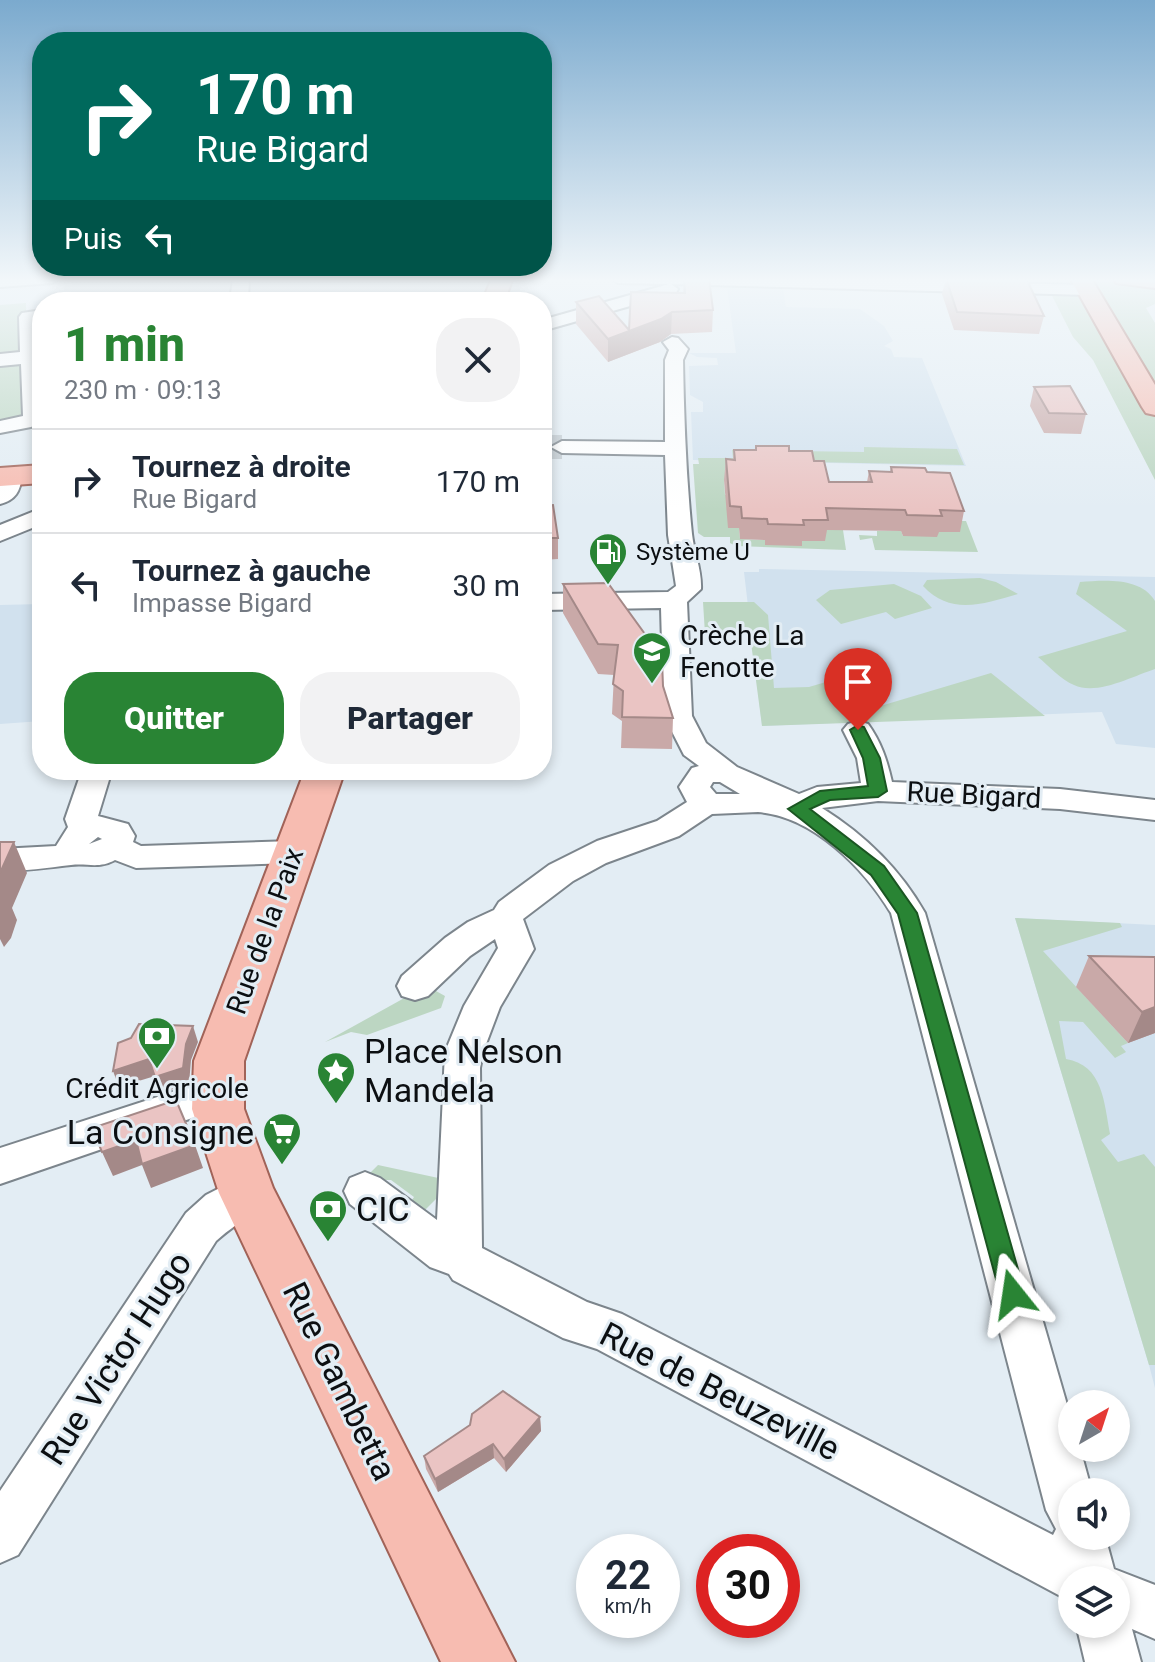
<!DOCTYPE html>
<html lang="fr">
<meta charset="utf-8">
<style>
:root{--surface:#fff;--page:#f2f2f3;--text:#1f2937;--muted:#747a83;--line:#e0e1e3;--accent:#298434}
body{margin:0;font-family:Roboto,sans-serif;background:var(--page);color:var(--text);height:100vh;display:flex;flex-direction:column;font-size:30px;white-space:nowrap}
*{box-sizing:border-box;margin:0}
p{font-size:26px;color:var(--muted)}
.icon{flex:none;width:44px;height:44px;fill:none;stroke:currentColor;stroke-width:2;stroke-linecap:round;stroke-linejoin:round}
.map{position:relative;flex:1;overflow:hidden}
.drawer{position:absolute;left:32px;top:292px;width:520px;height:488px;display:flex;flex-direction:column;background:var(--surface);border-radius:32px;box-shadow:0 4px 12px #0003}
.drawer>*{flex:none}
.hud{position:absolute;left:32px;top:32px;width:520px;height:244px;border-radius:32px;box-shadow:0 4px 12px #0003;background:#00695c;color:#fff;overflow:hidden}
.needle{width:52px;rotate:39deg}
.fabs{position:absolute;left:1058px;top:1390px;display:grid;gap:16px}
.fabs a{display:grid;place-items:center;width:72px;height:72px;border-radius:50%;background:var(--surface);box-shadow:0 4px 12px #0003;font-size:40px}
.speed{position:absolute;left:576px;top:1534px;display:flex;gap:16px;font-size:40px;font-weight:700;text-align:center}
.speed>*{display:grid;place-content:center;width:104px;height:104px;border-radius:50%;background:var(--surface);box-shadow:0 4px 12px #0003;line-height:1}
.speed small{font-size:20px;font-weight:400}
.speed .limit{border:12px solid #d22;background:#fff;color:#111}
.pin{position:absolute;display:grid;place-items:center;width:68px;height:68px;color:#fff;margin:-82px -34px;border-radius:50% 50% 50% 0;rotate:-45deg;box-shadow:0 0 8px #0007}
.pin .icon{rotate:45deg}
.me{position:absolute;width:88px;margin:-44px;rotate:345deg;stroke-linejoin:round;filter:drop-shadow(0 0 6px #0008)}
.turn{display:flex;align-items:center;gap:28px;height:168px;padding:0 32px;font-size:36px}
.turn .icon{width:104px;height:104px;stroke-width:2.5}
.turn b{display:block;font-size:56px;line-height:68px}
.then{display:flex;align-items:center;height:76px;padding:0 32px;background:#0003;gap:16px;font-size:30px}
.round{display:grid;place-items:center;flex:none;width:84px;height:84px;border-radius:32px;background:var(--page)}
.headline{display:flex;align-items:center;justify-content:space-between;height:136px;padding:0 32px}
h1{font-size:48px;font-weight:800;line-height:60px;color:var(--accent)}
.action{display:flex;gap:16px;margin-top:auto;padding:16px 32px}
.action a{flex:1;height:92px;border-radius:32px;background:var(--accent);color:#fff;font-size:32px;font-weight:800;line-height:92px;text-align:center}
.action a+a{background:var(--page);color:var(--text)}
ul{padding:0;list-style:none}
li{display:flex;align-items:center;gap:24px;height:104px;padding:0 32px;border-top:2px solid var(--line)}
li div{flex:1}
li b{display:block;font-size:30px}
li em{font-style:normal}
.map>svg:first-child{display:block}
.built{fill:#d1e1ee}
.green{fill:#bcd6c2}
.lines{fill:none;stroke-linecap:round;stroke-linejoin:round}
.minor-tunnel{stroke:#c3ccd2;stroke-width:24;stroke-dasharray:24 12;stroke-linecap:butt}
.minor-casing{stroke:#7c858c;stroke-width:4}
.major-casing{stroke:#a16358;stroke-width:4}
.minor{fill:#fff;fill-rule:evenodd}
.major{fill:#f7bcb1;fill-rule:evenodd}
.wall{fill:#c9a9a8}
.shaded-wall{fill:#a48988}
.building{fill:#eac4c3;stroke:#a48988;stroke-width:2}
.route{fill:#298434;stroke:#1b5622;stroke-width:2}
.labels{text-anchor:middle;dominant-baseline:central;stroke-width:6;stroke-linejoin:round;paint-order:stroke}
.far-poi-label{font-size:24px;fill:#0c0f12;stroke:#e3edf4;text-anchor:start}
.poi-label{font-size:28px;fill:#0c0f12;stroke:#e3edf4;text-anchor:start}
.street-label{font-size:28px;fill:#0c0f12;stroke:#e3edf4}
.near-poi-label{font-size:34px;fill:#0c0f12;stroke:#e3edf4;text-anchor:start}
.near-street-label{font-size:34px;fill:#0c0f12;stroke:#e3edf4}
</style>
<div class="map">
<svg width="1155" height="1662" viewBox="0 0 1155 1662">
<rect width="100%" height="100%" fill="#e3edf4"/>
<path class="built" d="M727 287 783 288 786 307 860 309 884 326 893 341 884 346 891 349 894 357 922 358 966 466 693 460 691 412H703V402L690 395 689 366 718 365 717 358 697 357 689 353H736Z
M90 296V299L132 297 133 302H42V387L33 301Z
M759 569 1155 577V748L1116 744 1102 712 762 726 744 572H759Z
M42 604V721L0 724V605Z
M1015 918 1155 925V1388L1149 1365Z"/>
<path class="green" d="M1043 278H1155V304L1146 308 1155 323V480L1093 360 1073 337Z
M26 303 28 419 0 423V305Z
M864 447 957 449 964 465 808 462 724 480 725 495H735L728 527 739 528 740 539 765 540V544L800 541 824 530H843L846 550 736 546 730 543V537H704L698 533 693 464H699L698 458H733L732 450 864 452Z
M956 521H966L978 552 875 550 872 538 860 540 859 535 877 536V531H901L903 536 936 532Z
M980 578 996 582 1018 594C983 604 951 616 923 586L927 580Z
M1080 582C1105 580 1141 577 1155 601V669C1133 676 1097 696 1074 685 1061 680 1049 666 1038 657L1127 631 1076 594Z
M894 584 921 596 932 608 895 619 886 612 841 624 816 600 830 590Z
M703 602H754L768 615 774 688 809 687 836 679 867 710 991 673 1045 716 762 726 750 635 705 634Z
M1015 918 1120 923 1122 927 1043 951 1128 1043 1121 1046 1126 1052 1115 1058 1083 1022 1059 1021 1066 1059C1103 1065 1104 1102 1110 1134L1101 1140 1118 1162 1144 1154 1155 1167V1365H1149Z
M417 991H436L445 996 441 1008 367 1035 351 1032 325 1042Z
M378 1165 443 1179 441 1194 422 1213 409 1205 414 1197 391 1180H363Z"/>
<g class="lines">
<path class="minor-tunnel" d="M542 447H562"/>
<defs>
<path id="minor" d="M0 278H60L52 283 0 287Z
M233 278H249L248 302H230Z
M610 278H795L1088 285 1096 290 1088 295 671 284 678 289 676 293 542 331V320L669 284 618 283Z
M42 310V320L37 321 42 421 31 427 0 433V421L23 416 21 364 0 366V354L20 352 19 317 22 313Z
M672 337 678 338 688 349 683 360C684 418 686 476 692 534 694 553 702 570 701 589L687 602 692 716 706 743 737 767 799 794 817 787 861 783 857 758 843 730 848 724 858 721 868 724C881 742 887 760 892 782L1060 789 1155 800V820L1060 809 878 801 822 808C865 835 900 869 925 913L1072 1422V1448H1080L1092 1492H1072V1536H1105L1114 1569 1155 1585V1639L1132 1629 1141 1662H1085L1076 1624H1116V1580H1072V1601L1066 1599 597 1349 563 1338 453 1280 449 1274 430 1267 350 1204 344 1191 350 1178 365 1172 380 1178 437 1220 445 1052 464 1006 498 948 495 939 470 956 428 996 415 1000 402 996 397 986 402 976 445 938 468 922 494 910 499 902 549 865 597 841 657 821 687 802 679 787 692 768 699 766 684 755 664 716 661 608 542 610V594L668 592 676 586 668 535 665 455 562 453 551 447 562 441 665 442V360L669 350 663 342ZM713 782H720L740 794H716L710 787ZM758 812C813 816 864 868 891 913L1046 1510 1056 1529 1053 1535 622 1314 587 1302 482 1248 480 1068 483 1052 500 1007 534 949 523 919 573 881 606 863 679 836 712 814Z
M11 469 22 476C20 491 16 500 0 504V476Z
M42 508V524L0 541V525Z
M82 770H112L98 816 128 824 135 836 133 842 141 846 293 841 305 844 309 852 305 860 293 863 136 868 115 860C99 869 88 863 71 865 47 868 25 871 0 871V849L56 846 68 827 65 819ZM98 837 102 839 89 844Z
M216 1078 230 1083 236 1094 230 1105 0 1184V1148Z
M247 1174 262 1180 268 1193C259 1212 233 1225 216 1241L18 1555 0 1563V1491L186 1213 206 1195Z"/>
<path id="major" d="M492 278H513L504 302H482Z
M1070 278H1091L1155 385V415L1146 413 1142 407Z
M1114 278H1155V288L1116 283Z
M42 465V483L0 486V468Z
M305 770H345L244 1061V1109L273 1188 515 1662H441L219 1193 192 1109 194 1061Z"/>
</defs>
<use href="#minor" class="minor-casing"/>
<use href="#major" class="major-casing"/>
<use href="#minor" class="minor"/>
<use href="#major" class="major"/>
</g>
<path class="wall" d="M684 278 713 310 712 332 671 334 660 342 608 362 576 324V302L629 330 683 293Z
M946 278 1044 316 1039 334 954 330 942 294Z
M1034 387 1086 414 1081 434 1044 433 1030 406Z
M756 446 789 451 814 461 829 482H867L869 471 890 472 891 467 927 472 964 511 960 532H939L937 537 903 536 901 531 827 530 825 541H802V546L765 545V540L740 539 739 528H728L724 480 726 459 733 460 734 450H755Z
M542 506 558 538V559L542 560Z
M563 584 663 686 673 718 672 749 621 748 622 721 612 714 614 675 598 674 563 613Z
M1089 956 1155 957V1033L1128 1043 1076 987Z
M540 1417 541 1431 506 1472 494 1458 438 1492 426 1469 424 1456Z"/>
<path class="shaded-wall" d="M672 312 671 334 660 342 608 362V339Z
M14 842 27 873 12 908 17 920 11 938 4 947 0 939V873Z
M1155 1007V1033L1128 1043 1142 1012Z
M193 1026 198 1042 191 1060 189 1084 161 1093 155 1077Z
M149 1059 155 1076 119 1087 113 1071Z
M136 1140 195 1145 203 1168 151 1188 142 1165 113 1176 102 1152Z
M540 1417 541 1431 506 1472 504 1459Z
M493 1444 494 1458 438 1492 435 1479Z"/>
<path class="building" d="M684 278H709L713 310 672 312 661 319 608 339 576 302 599 296 629 330 631 292 685 293Z
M946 278 1027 280 1044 316 957 312Z
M1070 386 1086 414 1049 413 1034 387Z
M756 446H789V451H812L814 461H824L829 482H872L869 471 892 472 891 467 925 468 927 472 950 473 964 511 940 510 942 516 907 515 905 510 826 508 828 520H803L804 525 768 524 767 519 742 518 741 507 730 506 726 459 735 460 734 450H756Z
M553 505 558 538H542V506Z
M608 583 645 634 661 635 663 686 673 718 622 717 623 691 613 684 618 645 598 644 563 584Z
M0 842H14L0 873Z
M1089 956 1155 957V1007L1142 1012Z
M139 1024 193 1026 186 1044 183 1068 155 1077 149 1059 113 1071 118 1043 131 1038Z
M176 1100 195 1145 142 1164 136 1140 102 1152 92 1128Z
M503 1391 540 1417 504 1459 493 1444 435 1479 424 1456 470 1425 472 1414Z"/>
<linearGradient id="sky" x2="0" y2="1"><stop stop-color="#7baace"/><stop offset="0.55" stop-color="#f2f7fa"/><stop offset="1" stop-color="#f2f7fa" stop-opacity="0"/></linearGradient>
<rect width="1155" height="510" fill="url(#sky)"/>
<path class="route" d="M858 725 864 727 880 758 887 791 878 797 830 800 810 809 884 866 917 913 1025 1294 1022 1302 1013 1306 1004 1302 1000 1294 898 914 871 875 788 809 820 791 868 786 863 758 850 730Z"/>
<defs>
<symbol id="fuel-pin" viewBox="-11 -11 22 30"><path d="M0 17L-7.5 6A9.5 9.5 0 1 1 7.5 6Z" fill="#298434" stroke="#e3edf4"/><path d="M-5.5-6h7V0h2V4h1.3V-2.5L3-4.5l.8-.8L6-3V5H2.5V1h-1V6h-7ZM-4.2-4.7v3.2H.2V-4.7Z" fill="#fff"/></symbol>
<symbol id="school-pin" viewBox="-11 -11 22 30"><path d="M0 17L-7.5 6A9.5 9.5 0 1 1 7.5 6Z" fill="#298434" stroke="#e3edf4"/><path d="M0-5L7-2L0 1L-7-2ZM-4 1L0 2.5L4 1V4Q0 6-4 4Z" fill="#fff"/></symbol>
<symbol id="bank-pin" viewBox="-11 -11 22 30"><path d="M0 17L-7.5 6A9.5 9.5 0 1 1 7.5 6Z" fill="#298434" stroke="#e3edf4"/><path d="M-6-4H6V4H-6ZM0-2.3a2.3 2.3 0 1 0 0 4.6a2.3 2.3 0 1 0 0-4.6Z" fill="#fff"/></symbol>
<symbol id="sight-pin" viewBox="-11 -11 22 30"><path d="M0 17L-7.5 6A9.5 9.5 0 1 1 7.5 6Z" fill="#298434" stroke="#e3edf4"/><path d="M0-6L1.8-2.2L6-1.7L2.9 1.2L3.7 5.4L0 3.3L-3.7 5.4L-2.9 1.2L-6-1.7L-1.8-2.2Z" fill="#fff"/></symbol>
<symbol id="supermarket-pin" viewBox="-11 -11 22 30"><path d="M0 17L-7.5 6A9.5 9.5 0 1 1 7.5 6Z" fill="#298434" stroke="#e3edf4"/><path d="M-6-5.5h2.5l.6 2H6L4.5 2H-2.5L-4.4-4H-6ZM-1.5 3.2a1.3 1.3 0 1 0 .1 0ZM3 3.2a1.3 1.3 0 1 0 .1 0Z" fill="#fff"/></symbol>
</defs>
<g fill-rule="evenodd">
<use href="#fuel-pin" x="586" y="530" width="44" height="60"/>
<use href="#school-pin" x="630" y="629" width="44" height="60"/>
<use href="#bank-pin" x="135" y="1014" width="44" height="60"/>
<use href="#sight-pin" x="314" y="1049" width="44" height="60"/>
<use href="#supermarket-pin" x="260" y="1110" width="44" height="60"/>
<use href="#bank-pin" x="306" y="1187" width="44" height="60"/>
</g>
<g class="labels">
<g class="far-poi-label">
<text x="636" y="552">Système U</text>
</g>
<g class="poi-label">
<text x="680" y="635">Crèche La<tspan x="680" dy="32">Fenotte</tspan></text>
<text x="157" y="1088" text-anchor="middle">Crédit Agricole</text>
</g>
<g class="street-label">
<text transform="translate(974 795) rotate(3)">Rue Bigard</text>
<text transform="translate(265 931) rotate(-70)">Rue de la Paix</text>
</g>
<g class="near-poi-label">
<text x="364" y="1051">Place Nelson<tspan x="364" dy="39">Mandela</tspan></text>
<text x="254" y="1132" text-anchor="end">La Consigne</text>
<text x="356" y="1209">CIC</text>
</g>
<g class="near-street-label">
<text transform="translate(116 1358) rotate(-57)">Rue Victor Hugo</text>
<text transform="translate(340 1381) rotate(64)">Rue Gambetta</text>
<text transform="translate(720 1391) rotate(27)">Rue de Beuzeville</text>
</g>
</g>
</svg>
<div class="fabs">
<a><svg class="needle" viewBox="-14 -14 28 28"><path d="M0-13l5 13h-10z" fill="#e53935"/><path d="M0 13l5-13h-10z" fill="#747a83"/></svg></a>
<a><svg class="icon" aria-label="sound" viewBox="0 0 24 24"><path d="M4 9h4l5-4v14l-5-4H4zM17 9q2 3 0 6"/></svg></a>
<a><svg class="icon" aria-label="layers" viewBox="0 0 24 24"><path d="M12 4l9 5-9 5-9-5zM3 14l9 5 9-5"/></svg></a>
</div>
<div class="speed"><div>22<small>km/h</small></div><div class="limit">30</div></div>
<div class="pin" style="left:858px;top:730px;background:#d93025"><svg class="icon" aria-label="arrive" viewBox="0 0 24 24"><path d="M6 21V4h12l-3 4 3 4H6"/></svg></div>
<svg class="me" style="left:1013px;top:1294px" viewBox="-20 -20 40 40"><path d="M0-17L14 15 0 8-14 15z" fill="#298434" stroke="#fff" stroke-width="4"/></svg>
<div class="hud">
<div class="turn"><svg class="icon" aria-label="right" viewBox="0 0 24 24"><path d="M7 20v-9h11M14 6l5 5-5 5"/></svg><div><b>170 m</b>Rue Bigard</div></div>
<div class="then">Puis<svg class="icon" aria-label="left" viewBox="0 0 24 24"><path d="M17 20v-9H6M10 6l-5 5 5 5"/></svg></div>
</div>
<section class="drawer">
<div class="headline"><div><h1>1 min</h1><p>230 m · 09:13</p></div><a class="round"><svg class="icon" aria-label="close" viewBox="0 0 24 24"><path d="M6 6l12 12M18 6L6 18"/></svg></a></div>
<ul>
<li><svg class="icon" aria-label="right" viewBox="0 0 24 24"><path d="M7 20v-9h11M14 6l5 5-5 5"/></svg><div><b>Tournez à droite</b><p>Rue Bigard</p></div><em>170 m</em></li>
<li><svg class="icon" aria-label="left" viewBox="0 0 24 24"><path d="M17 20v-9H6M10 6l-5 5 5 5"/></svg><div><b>Tournez à gauche</b><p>Impasse Bigard</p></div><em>30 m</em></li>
</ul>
<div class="action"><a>Quitter</a><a>Partager</a></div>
</section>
</div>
